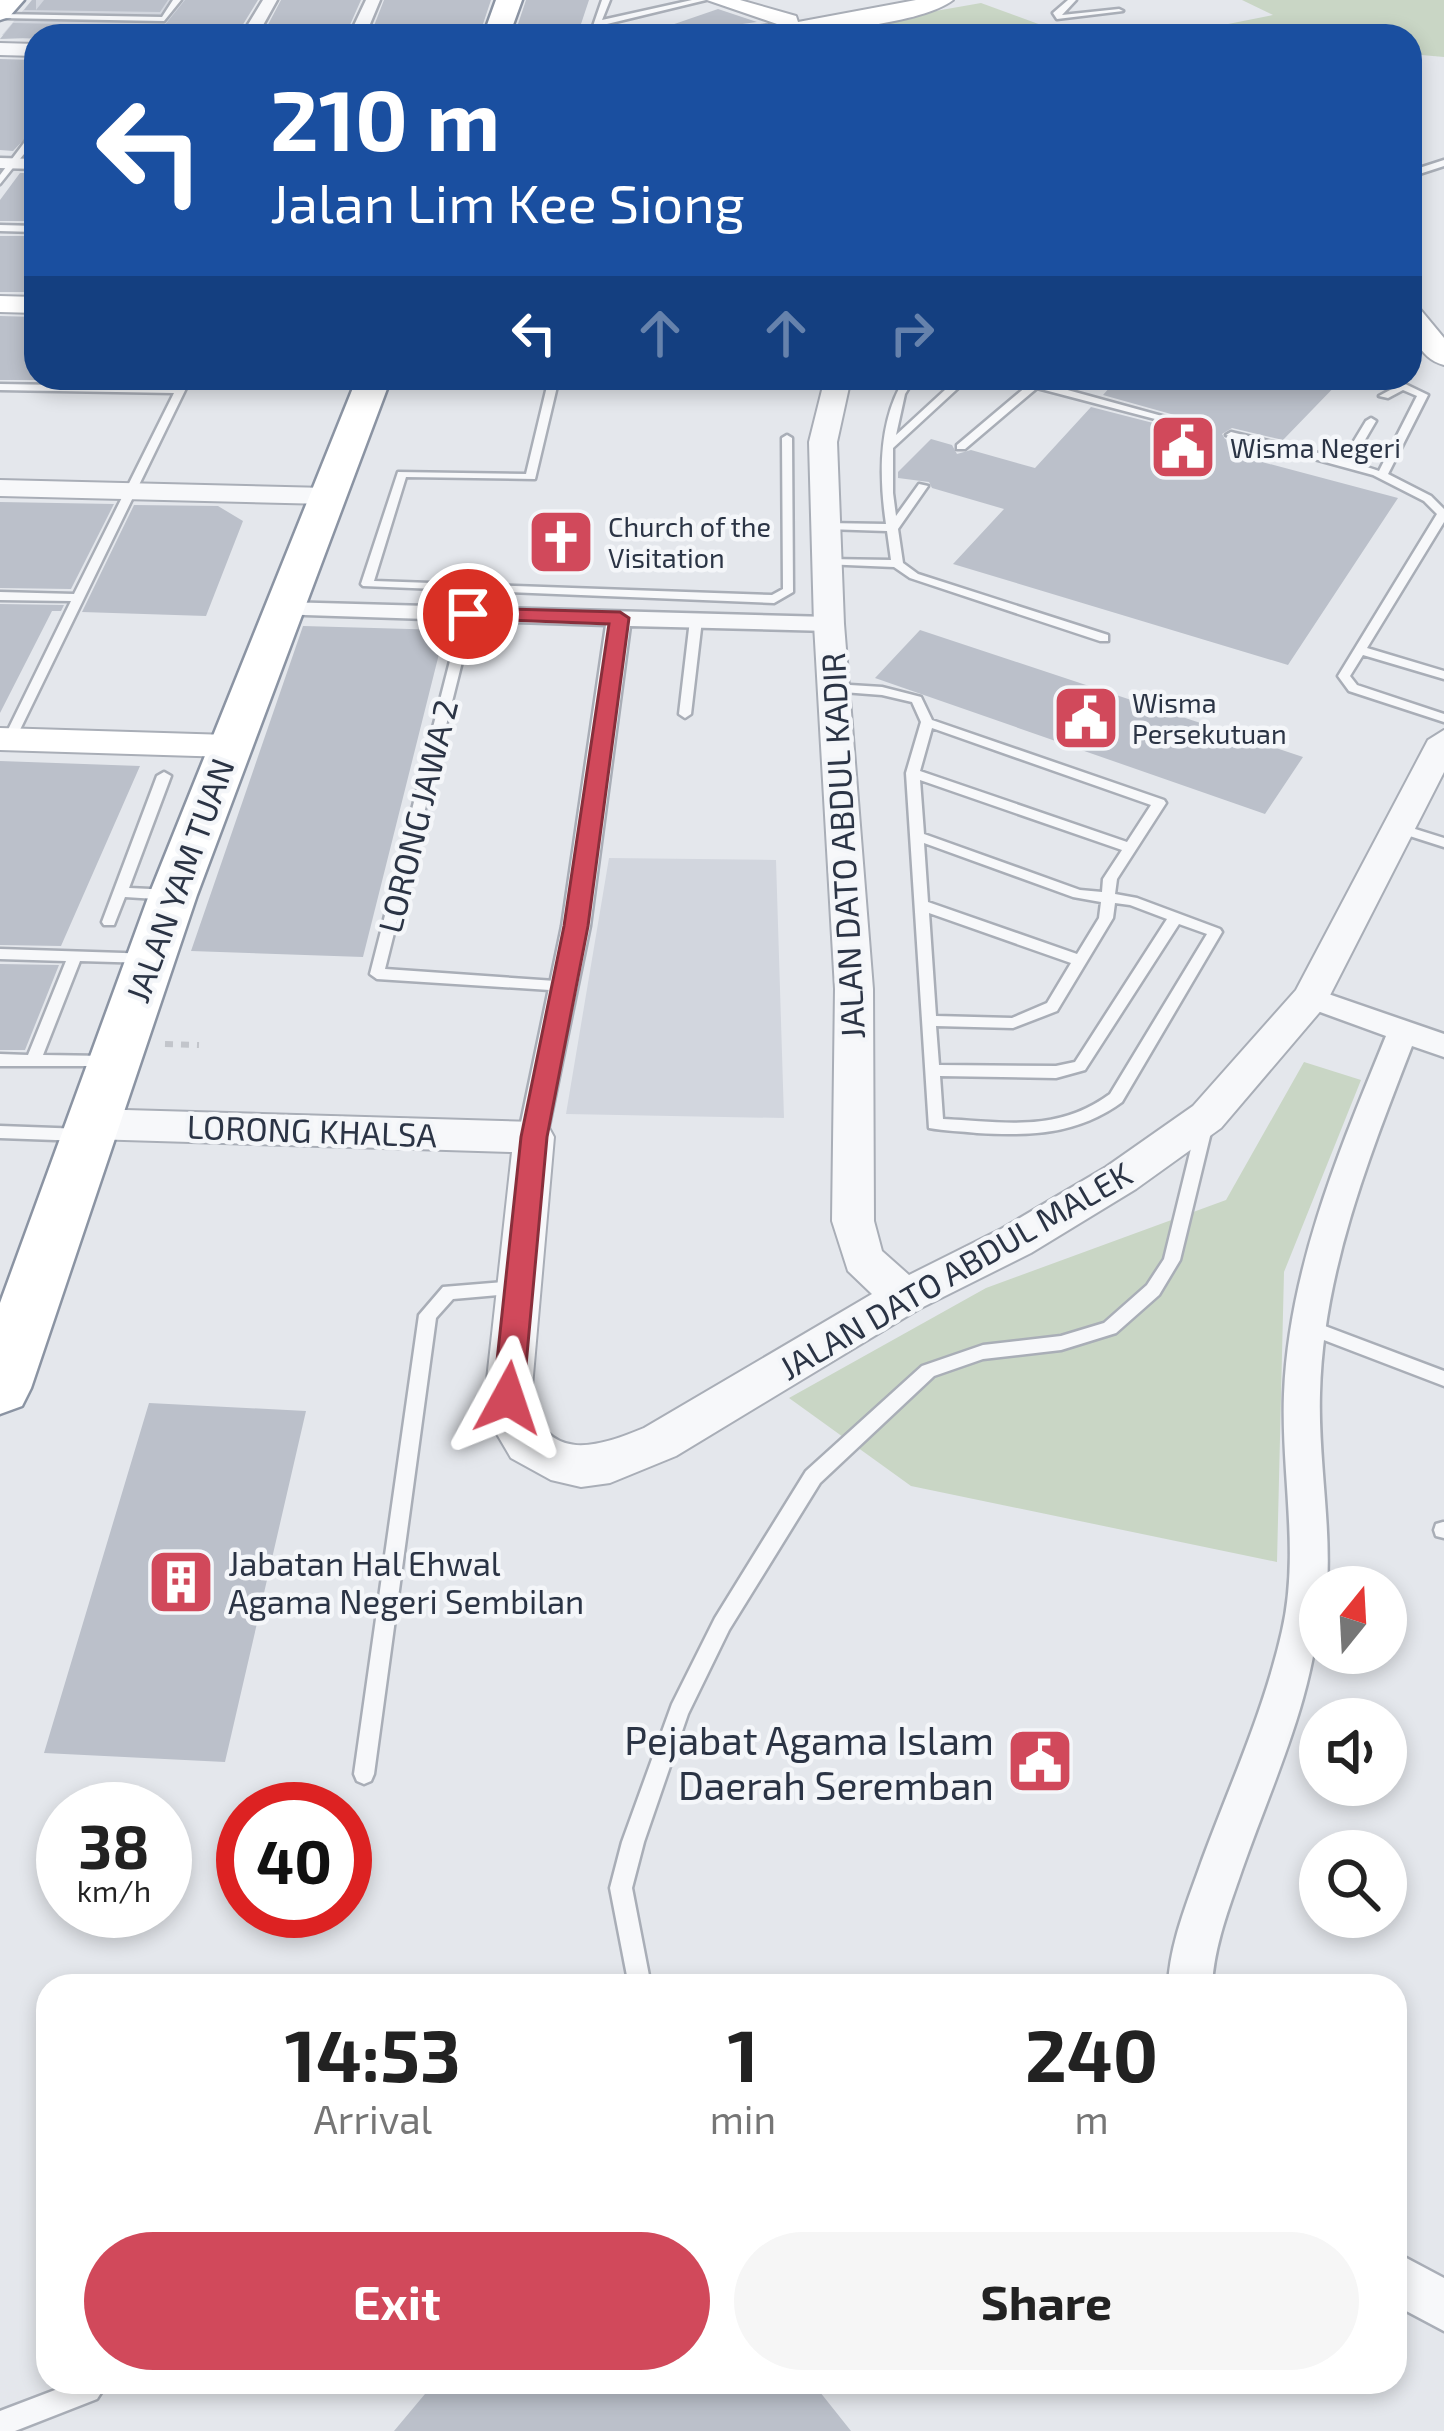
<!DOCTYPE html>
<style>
:root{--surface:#fff;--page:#f6f6f6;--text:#222;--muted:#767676;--accent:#d1495b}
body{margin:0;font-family:"Exo 2",sans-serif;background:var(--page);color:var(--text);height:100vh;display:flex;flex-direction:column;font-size:45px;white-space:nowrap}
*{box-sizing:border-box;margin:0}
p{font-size:39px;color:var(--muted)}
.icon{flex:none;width:66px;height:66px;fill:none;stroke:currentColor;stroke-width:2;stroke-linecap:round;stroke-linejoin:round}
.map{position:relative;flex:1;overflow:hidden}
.details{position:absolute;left:36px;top:1974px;width:1371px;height:420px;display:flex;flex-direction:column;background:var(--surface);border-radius:36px;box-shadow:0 6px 18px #0003}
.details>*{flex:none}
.top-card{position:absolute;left:24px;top:24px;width:1398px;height:366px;border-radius:36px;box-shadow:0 6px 18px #0003;background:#1a4fa0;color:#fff;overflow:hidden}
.needle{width:78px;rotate:18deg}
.tools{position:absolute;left:1299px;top:1566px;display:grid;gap:24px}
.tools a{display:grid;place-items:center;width:108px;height:108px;border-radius:50%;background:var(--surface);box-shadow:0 6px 18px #0003;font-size:60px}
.speed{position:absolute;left:36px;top:1782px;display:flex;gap:24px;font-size:60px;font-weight:700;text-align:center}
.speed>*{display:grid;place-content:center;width:156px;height:156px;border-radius:50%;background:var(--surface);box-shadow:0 6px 18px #0003;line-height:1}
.speed small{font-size:30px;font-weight:400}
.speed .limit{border:18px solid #d22;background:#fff;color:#111}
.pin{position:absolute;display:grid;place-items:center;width:102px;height:102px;color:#fff;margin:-51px;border:6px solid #fff;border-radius:50%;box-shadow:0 3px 12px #0007}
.me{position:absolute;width:132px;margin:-66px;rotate:5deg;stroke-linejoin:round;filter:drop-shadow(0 0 9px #0008)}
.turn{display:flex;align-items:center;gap:42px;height:252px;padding:0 48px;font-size:54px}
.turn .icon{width:156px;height:156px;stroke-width:2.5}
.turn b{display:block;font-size:84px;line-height:102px}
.lanes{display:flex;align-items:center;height:114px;padding:0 48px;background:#0003;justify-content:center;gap:60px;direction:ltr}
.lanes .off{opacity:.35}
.eta{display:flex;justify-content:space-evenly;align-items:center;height:204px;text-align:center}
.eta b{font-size:72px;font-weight:700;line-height:84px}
.primary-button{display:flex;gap:24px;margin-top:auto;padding:24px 48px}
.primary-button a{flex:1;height:138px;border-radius:72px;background:var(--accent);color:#fff;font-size:48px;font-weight:700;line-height:138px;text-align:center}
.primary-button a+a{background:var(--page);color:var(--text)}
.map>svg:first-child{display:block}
.built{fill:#d2d6de}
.green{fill:#c9d6c5}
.building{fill:#bbc0ca}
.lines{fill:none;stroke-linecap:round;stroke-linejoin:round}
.service-casing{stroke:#a9aeb7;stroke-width:5}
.minor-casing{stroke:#a9aeb7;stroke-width:5}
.tertiary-casing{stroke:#a9aeb7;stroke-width:4}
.secondary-casing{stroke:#a9aeb7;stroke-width:4}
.trunk-casing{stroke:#8b94a3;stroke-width:5}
.path-far1{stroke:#c2c5cb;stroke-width:3;stroke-dasharray:4.5 4.5;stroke-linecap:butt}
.path{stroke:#c2c5cb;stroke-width:6;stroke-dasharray:8 8;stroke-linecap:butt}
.service{fill:#f7f8fa;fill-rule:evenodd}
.minor{fill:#f7f8fa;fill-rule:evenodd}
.tertiary{fill:#f7f8fa;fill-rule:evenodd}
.secondary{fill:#fff;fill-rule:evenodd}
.trunk{fill:#fff;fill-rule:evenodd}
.route{fill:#d1495b;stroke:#882f3b;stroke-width:3}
.labels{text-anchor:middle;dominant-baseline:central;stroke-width:9;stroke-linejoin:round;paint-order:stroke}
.far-poi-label{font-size:27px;fill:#2b3445;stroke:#f4f6f9;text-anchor:start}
.street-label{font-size:33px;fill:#2b3445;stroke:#f4f6f9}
.poi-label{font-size:33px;fill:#2b3445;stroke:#f4f6f9;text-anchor:start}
.near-poi-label{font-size:39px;fill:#2b3445;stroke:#f4f6f9;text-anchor:end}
</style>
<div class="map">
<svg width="1444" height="2431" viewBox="0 0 1444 2431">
<rect width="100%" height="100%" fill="#e4e7ec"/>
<path class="built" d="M32 0H244L220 36H36V40L2 35Z
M609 858 776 860 784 1118 566 1114Z"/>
<path class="green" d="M1242 0H1444V57L1410 54V36L1183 33 1273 15Z
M981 3 1071 36H884L865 29 867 23Z
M1304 1062 1361 1080 1284 1272 1277 1562 911 1486 789 1398 986 1288 1226 1200Z"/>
<path class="building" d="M32 0H36V10L44 0H168L160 12 24 10Z
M185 0H258L239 31 0 39 13 23 164 26Z
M281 0H361L345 36H262Z
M384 0H491L479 36H370Z
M526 0H589L577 36H514Z
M718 9 757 22 735 25 722 36H655L654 31Z
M0 59 36 60V127L13 151 0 150Z
M20 173H36V221H0V200Z
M0 236H36V292H0Z
M0 316 36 317V380H0Z
M1118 378H1343L1283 440 1232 428 1222 434 1225 439 1272 452 1262 462 1398 498 1288 665 953 564 1004 509 932 488 929 482 898 478V472L931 439 952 445 957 454 971 450 1035 468 1091 407 1196 434 1206 428 1203 423 1103 395Z
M0 502 114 504 71 589 0 588Z
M134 505 218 506 243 521 206 616 82 612Z
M0 604 64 605 61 611H52L0 713Z
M303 626 445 630 363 957 191 951Z
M920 630 1303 757 1265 814 875 678Z
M0 761 140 766 61 946 0 945Z
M0 964 59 965 25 1050H0Z
M149 1403 306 1411 225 1762 44 1753Z
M435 2382H812L851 2431H394Z"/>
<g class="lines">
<defs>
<path id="service" d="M173 0H181L164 21 0 18V14L162 17Z
M602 0H610L602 20 692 0H706L607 24 590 36H581L593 26Z
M1068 0H1076L1062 15 1119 9 1123 11 1057 19 1053 13Z
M33 131H36V139L0 184V175Z
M1444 160V166L1410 177V171Z
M0 225 36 226V232L0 231Z
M181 378H191L15 740 14 743H4L3 740 71 601 0 600V592L74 594 174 393 0 390V384L177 387Z
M549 378H559L535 479 406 477 374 581 772 595 783 589 782 438 787 435 792 438 793 592 774 603 363 586 361 584 398 472 526 474Z
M905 378H915L905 394 896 435 958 378H969L893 448V493L896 516 919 484 928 486 898 529 903 563 918 574 1108 635V641H1100L910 578 894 567 823 564V560L827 559 891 560 887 531 826 529 820 526 826 523 886 524C879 476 878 421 905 378Z
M1005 378 1033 381 1038 379 1042 383 1202 427 1197 430 1037 388 965 449H957V445L1027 386Z
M1403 383 1428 395 1388 474 1431 496 1444 509V522L1367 648 1444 671V679L1363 655 1350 676 1357 685 1444 714V722L1349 691 1338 676 1437 514 1424 501 1373 475 1226 435 1231 432 1343 459 1366 421 1371 418 1376 421 1352 462 1379 471 1417 396 1403 390 1388 398 1379 396Z
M468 610 474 614 385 969 570 982 572 986 565 991 377 979 370 974 462 614Z
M696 616 702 620 691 714 685 718 679 714 690 620Z
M834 684 882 687 921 697 932 720 1164 800 1166 803 1117 879 1115 894 1137 898 1220 929 1222 932 1122 1102C1077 1135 1030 1136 977 1133 961 1131 945 1131 929 1128L906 773 921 722 912 702 882 695 830 691 828 688ZM932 728 1151 805 1127 842 920 771ZM920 780 1122 850 1103 879 1102 892 1080 890 924 834ZM924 843 1073 897 1101 902 1099 918 1077 954 928 902ZM1115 903 1130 905 1167 919 1075 1062 1056 1066 939 1065 936 1026 1013 1028 1057 1011 1113 918ZM929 913 1071 963 1047 1003 1012 1018 936 1016ZM1179 924 1207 934 1110 1094C1057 1133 1004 1122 943 1119L940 1076 1056 1078 1085 1070Z
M164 772 171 776 129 888 172 890 179 895 172 900 125 897 114 925H104L102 922 157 776Z
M1399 824 1444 838V847L1394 831V825Z
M0 949 154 954 156 958 154 962 149 963 80 961 43 1055 107 1056 112 1058 115 1062 112 1066H0V1054L28 1055 66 961 0 959Z
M1205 1118 1213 1124 1180 1260 1159 1295 1116 1333 1061 1350 983 1359 934 1376 820 1483 729 1630 688 1714 644 1842 632 1888 651 1986H629L610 1888 622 1842 672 1704 715 1618 806 1471 922 1366 983 1345 1061 1336 1104 1323 1147 1285 1164 1259 1197 1124Z
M0 1126 83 1129 91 1135 83 1141 0 1138Z
M517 1281 523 1283 526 1288 523 1293 453 1299 436 1318 374 1774 371 1781 364 1784 357 1781 354 1774 419 1315 443 1287Z
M1309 1320 1444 1371V1386L1303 1332 1300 1327 1303 1322Z
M1443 1522H1444V1538L1436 1536 1434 1530 1436 1524Z
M76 2382H108L97 2399 15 2431H0V2411Z"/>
<path id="minor" d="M263 0H277L257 36H241Z
M366 0H380L365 36H349Z
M829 20 866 33 869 36H847L824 27Z
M0 158 36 159V169L0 168Z
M283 602 829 617 841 624 829 631 630 626 590 926 545 1145H523L518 1137 562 926 606 625 275 614V604Z
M1311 988 1444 1034V1057L1412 1046C1369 1157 1323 1272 1320 1393 1318 1458 1331 1522 1327 1587H1320C1320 1686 1274 1778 1242 1870 1229 1908 1214 1946 1212 1986H1168C1170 1943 1187 1903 1201 1863 1229 1787 1264 1711 1282 1631 1300 1553 1281 1473 1284 1394 1289 1269 1339 1151 1386 1036L1301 1005 1296 998 1301 991Z
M1395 2252 1444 2278V2331L1395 2305Z"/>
<path id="tertiary" d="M0 43 36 44V56L0 55Z
M825 378H851L837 442 844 624 873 989 874 1221 882 1251 909 1275 1001 1229 1106 1167 1193 1106 1296 990 1428 740 1444 730V772L1324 1007 1221 1128 1136 1189 1031 1253 919 1309 676 1456 610 1483 581 1487 551 1480 511 1458 491 1424 485 1398 512 1152 91 1139 77 1135 71 1124 77 1113 91 1109 534 1122 548 1126 554 1137 531 1398C546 1463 596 1448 644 1428L872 1294 848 1271 832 1221 835 989 814 624 809 442Z
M0 480 327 488 341 496 327 504 0 496Z"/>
<path id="secondary" d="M707 0H740L796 16 798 22 916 0H953C915 29 776 36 726 36L737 29 777 24Z
M0 296 36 297V313L0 312Z
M1410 307 1420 309 1444 338V365C1417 358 1410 330 1410 307Z
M0 728 229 735 242 738 248 746 242 754 229 757 0 750Z"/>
<path id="trunk" d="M0 0H24L9 17 0 20Z
M496 0H522L509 36H483Z
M357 378H391L197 895 31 1388 22 1406 0 1414V1303L149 895Z"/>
</defs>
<use href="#service" class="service-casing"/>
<use href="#minor" class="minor-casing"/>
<use href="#tertiary" class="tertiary-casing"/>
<use href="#secondary" class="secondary-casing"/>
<use href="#trunk" class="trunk-casing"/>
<path class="path-far1" d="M181 27 200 36"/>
<path class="path" d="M165 1044 199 1045"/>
<use href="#service" class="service"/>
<use href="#minor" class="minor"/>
<use href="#tertiary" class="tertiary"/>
<use href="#secondary" class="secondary"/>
<use href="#trunk" class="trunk"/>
</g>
<path class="route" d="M468 608 620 612 629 618 588 926 547 1137 523 1398 519 1407 508 1410 498 1407 493 1398 521 1137 564 926 609 624 461 618V610Z"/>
<defs>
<symbol id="civic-square" viewBox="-11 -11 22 22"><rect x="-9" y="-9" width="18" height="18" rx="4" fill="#d1495b" stroke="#f4f6f9"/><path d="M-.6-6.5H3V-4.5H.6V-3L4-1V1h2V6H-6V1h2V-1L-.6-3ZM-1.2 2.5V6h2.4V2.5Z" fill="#fff"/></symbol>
<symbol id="church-square" viewBox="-11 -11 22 22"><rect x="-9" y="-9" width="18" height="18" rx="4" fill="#d1495b" stroke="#f4f6f9"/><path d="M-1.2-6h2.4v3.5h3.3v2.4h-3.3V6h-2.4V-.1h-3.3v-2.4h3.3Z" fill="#fff"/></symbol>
<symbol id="building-square" viewBox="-11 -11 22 22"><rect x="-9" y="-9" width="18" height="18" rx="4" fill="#d1495b" stroke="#f4f6f9"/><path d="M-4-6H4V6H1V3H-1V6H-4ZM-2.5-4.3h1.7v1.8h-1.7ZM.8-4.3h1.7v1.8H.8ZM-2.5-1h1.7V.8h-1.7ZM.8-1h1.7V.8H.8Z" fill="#fff"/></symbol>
</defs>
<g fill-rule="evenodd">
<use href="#civic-square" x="1145" y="409" width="76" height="76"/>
<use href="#church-square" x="523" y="504" width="76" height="76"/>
<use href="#civic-square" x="1048" y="680" width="76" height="76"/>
<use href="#building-square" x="143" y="1544" width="76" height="76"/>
<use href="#civic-square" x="1002" y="1723" width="76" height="76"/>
</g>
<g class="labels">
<g class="far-poi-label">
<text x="1230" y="447">Wisma Negeri</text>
<text x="608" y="526">Church of the<tspan x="608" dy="31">Visitation</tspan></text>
<text x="1132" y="702">Wisma<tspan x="1132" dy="31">Persekutuan</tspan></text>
</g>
<g class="street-label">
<text transform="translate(417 816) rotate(-76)">LORONG JAWA 2</text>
<text transform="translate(842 846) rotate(-93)">JALAN DATO ABDUL KADIR</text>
<text transform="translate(179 880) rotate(-70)">JALAN YAM TUAN</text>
<text transform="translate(312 1130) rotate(2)">LORONG KHALSA</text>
<text transform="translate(955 1270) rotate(-30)">JALAN DATO ABDUL MALEK</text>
</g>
<g class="poi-label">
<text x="228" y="1563">Jabatan Hal Ehwal<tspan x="228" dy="38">Agama Negeri Sembilan</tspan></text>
</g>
<g class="near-poi-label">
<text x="994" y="1739">Pejabat Agama Islam<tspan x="994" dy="45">Daerah Seremban</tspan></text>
</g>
</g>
</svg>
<div class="tools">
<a><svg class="needle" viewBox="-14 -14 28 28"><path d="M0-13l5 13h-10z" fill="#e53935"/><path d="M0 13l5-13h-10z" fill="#767676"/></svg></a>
<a><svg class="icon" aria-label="sound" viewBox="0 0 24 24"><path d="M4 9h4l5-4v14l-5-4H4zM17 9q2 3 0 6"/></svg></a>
<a><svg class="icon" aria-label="search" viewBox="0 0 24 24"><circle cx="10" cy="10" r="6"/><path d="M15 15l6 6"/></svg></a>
</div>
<div class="speed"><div>38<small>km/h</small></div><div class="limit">40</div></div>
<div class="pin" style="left:468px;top:614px;background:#d93025"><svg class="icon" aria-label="arrive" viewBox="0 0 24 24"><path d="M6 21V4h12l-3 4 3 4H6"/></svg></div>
<svg class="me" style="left:508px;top:1398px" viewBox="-20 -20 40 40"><path d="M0-17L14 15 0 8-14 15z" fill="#d1495b" stroke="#fff" stroke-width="4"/></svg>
<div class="top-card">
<div class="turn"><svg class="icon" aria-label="left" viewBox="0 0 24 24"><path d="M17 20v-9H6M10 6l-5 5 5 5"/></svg><div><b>210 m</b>Jalan Lim Kee Siong</div></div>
<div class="lanes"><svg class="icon" aria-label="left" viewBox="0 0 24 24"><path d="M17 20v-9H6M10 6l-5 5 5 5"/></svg><svg class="icon off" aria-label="ahead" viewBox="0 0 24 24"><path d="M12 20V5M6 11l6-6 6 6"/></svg><svg class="icon off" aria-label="ahead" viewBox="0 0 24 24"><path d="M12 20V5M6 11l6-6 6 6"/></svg><svg class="icon off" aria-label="right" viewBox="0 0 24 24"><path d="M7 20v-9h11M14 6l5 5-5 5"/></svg></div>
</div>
<section class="details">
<div class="eta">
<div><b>14:53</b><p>Arrival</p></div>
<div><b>1</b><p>min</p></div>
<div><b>240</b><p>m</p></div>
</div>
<div class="primary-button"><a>Exit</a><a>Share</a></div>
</section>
</div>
